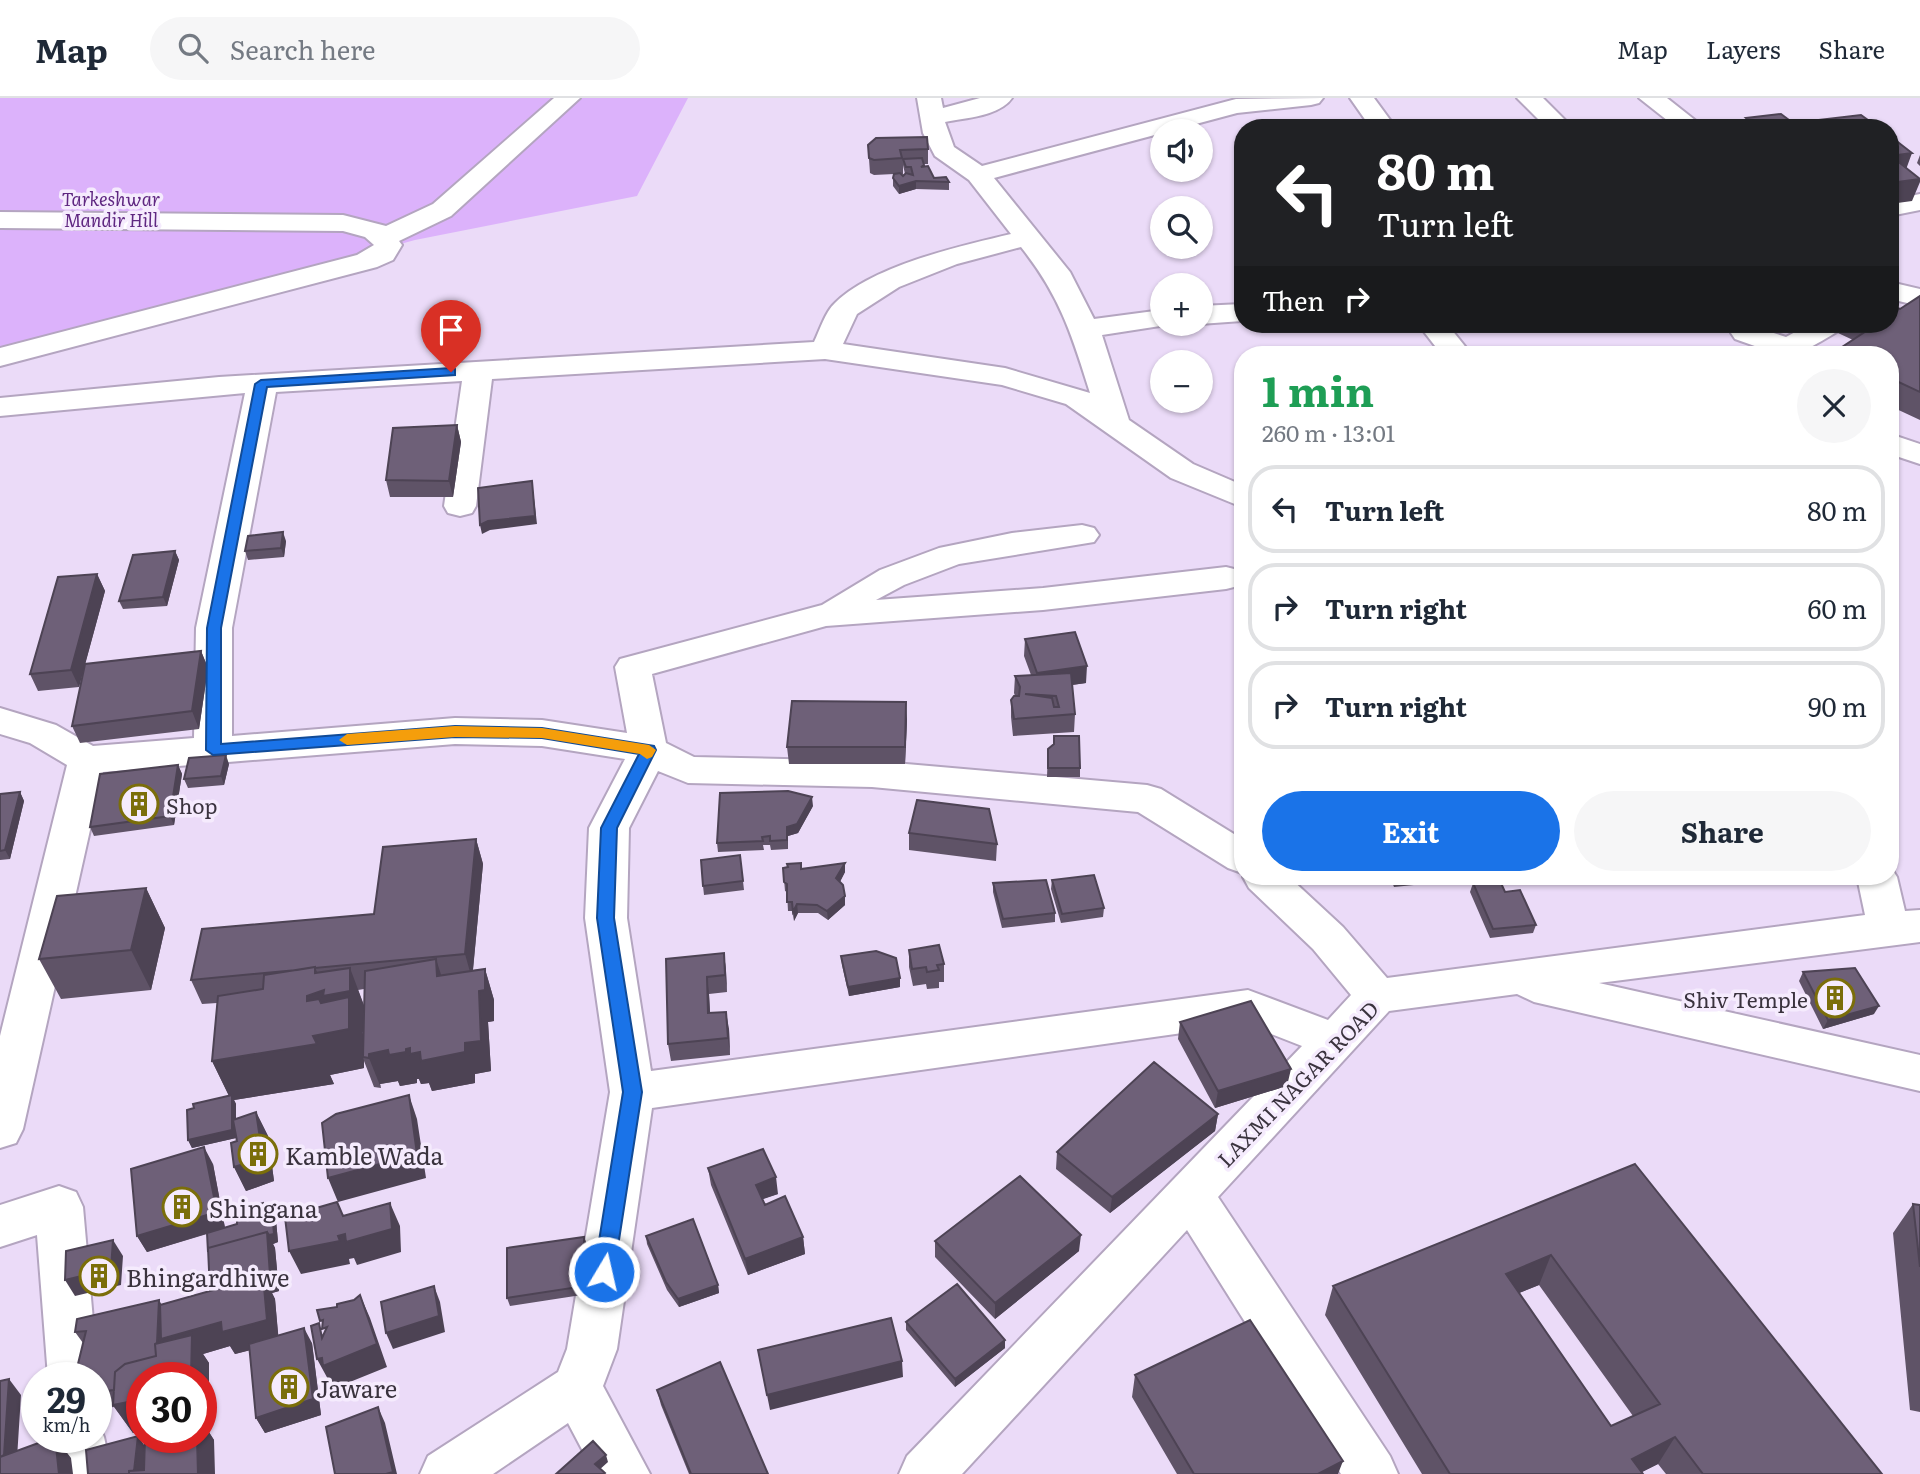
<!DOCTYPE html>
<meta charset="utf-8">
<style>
:root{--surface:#fff;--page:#f6f6f7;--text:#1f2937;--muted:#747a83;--line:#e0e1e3;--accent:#1a73e8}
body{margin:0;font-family:Literata,serif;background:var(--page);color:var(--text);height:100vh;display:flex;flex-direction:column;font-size:26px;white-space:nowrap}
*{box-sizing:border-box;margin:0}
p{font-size:23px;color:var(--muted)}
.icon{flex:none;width:38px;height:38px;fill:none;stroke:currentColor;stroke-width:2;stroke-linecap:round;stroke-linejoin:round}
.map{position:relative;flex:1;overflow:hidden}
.side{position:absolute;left:1234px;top:248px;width:665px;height:539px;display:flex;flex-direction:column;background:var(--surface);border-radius:28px;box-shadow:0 2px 5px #0004}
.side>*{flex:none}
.top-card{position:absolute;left:1234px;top:21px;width:665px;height:214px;border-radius:28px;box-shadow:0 2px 5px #0004;background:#202124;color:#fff;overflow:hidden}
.buttons{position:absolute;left:1150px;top:21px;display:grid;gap:14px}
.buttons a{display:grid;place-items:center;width:63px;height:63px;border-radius:50%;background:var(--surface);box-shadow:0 2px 5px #0004;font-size:35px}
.speed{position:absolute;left:21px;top:1264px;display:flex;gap:14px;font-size:35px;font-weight:700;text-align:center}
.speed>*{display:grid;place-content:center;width:91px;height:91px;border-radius:50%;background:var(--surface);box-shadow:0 2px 5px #0004;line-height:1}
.speed small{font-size:18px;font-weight:400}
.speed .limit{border:10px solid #d22;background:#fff;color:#111}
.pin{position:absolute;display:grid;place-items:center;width:60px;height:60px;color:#fff;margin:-72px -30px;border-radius:50% 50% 50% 0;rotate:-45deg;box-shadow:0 0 7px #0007}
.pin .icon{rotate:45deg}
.me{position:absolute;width:77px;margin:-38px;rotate:9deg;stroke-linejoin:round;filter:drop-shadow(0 0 5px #0008)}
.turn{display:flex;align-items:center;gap:24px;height:147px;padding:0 28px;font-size:32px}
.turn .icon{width:91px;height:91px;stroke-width:2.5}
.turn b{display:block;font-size:49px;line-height:60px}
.then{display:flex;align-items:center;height:66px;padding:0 28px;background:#0003;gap:14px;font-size:26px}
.round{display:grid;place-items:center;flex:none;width:74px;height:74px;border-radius:37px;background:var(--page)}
.headline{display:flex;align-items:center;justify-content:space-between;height:119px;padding:0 28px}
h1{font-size:42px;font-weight:700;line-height:52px;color:#1e9e55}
.primary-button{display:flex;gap:14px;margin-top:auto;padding:14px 28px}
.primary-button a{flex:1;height:80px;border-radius:42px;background:var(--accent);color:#fff;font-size:28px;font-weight:700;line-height:80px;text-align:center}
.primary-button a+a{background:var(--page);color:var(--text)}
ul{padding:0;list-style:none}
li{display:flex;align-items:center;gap:21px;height:88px;margin:0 14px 10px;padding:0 14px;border:4px solid var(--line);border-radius:28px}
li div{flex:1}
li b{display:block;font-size:26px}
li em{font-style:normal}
header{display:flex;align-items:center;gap:42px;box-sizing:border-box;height:98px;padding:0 35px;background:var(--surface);border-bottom:2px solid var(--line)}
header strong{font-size:33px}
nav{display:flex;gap:38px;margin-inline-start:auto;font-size:24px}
.search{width:490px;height:63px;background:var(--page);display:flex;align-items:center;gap:18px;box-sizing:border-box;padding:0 24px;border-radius:38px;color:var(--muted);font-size:26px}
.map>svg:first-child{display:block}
.green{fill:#dcb2fb}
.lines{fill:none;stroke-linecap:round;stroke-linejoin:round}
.minor-casing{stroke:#b4a5c0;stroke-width:4}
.minor{fill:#fff;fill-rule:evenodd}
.wall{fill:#5f5367;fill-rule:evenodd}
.shaded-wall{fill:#4d4354}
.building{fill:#6e6078;stroke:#4d4354;stroke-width:2;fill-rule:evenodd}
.route{fill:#1a73e8;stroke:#114b97;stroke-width:2}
.slow{fill:#f59e0b}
.labels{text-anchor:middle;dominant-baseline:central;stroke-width:7;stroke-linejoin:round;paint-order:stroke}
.far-park-label{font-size:18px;font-style:italic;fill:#5f2781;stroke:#f5ebfd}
.poi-label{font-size:21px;fill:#3a333e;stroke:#f5ebfd;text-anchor:start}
.street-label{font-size:21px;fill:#3a333e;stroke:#f5ebfd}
.near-poi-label{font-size:24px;fill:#3a333e;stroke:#f5ebfd;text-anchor:start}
</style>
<header>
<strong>Map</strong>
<div class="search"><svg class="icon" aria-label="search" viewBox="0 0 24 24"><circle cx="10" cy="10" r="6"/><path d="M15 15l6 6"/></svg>Search here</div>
<nav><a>Map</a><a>Layers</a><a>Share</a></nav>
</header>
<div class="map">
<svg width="1920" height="1376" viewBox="0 0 1920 1376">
<rect width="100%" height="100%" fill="#ebdbf8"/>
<path class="green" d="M0 0H688L637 98 415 142 0 255Z"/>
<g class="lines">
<defs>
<path id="minor" d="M554 0H580L451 118 399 143 402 147 393 162 377 169 0 268V250L357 157 374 147 365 139 343 133 0 130V114L343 117 386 128 433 106Z
M917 0H941L943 10 980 0H1012C1000 18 965 20 945 24L954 49 982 68 1236 1 1323 0 1319 5 1311 7 1237 15 994 80 1070 174 1094 221 1162 212V226H1173L1102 237 1129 322 1193 366 1242 387V409L1171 380 1066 306 1002 287 825 261 492 281 476 408 472 415 460 418 448 415 444 408 462 283 276 294 232 530V638L455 620 542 622 627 635 615 569 620 561 822 507 880 472 939 450 1012 435 1082 427 1094 430 1099 437 1094 444 959 466 904 487 876 502 1043 490 1226 469 1238 472 1242 481 1238 488 1226 491 1043 512 826 528 652 576 666 645 694 659 872 663 1147 687 1161 691 1242 741V775L1228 770 1138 714 872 689 688 685 658 673 629 730 627 820 651 973 1248 892 1328 922 1351 897 1313 851 1249 790 1243 779H1289L1343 829 1387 880 1865 817 1857 779H1890V768L1897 779 1905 813 1920 812V844L1599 885 1920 957V993L1534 904 1517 896 1389 913 1218 1099 1390 1358 1398 1376H1341L1187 1132 962 1376H899L907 1358 1302 948 1246 926 652 1010 617 1251 603 1288 650 1376H595L568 1325 493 1376H420L428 1358 558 1274 567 1251 610 994 585 820 589 730 625 661 542 648 455 646 103 674 23 1031 16 1045 0 1050V938L67 667 30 645 0 636V610L56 627 93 648 194 640 196 530 245 295 0 318V300L219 279 814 244C820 232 825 214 835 205 872 168 960 148 1011 136L969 82 935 58 923 35ZM1021 149C1060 198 1072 237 1090 295L1005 270 843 246 857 216 899 189 957 166Z
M1350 0H1374L1396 30H1371Z
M1517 0H1543L1573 30H1547Z
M1639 0H1667L1705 30H1677Z
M1920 96V112L1890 118V102Z
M1890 184 1920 191V208L1890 201Z
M1242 206V223L1200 226V208Z
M1418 226H1447L1472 257H1442Z
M1745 226 1786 239 1810 226H1844L1840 232C1787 264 1793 261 1735 241L1731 235 1735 229Z
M1890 336 1920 346V366L1890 356Z
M59 1088 76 1094 83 1109 98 1279 96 1284V1279H48L37 1137 0 1149V1107Z
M96 1321 104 1339 112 1376H58L52 1339H96Z"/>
</defs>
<use href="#minor" class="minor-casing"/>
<use href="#minor" class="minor"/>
</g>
<path class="wall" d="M1746 20 1793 25 1879 30H1743Z
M868 47 928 51V66H923L924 69 934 80 949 84V92L916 91 899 96 893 88V80L894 76 874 77 870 75ZM903 67 905 76 903 78 901 76H903Z
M1920 57V68L1917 65Z
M1920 198V322L1890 308V257H1832L1833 255 1853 242 1838 235 1842 226H1890L1900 211Z
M457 327 461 344 453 399H390L386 382Z
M286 443 284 459 248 462 245 453Z
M175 453 179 462 167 508 123 511 119 503Z
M97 476 105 493 85 566 201 553 208 570 199 631 80 645 72 628 85 566 79 589 38 593 30 576Z
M1025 541 1086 585 1072 587 1075 616 1074 634 1013 638 1011 619V602L1015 598 1014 595 1015 578 1031 577 1024 558Z
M907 621 905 666H789L787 649Z
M1048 651 1080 670V679H1047Z
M229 666 224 687 188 690 184 681Z
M178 667 182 676 174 727 94 738 90 729Z
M20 694 24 703 10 761 0 762V696Z
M813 708 798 735 788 738V751L771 752 770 747H763L764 752 718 754 717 745Z
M909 735 997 746 996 763 909 752Z
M476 741 483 766 473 872 485 871 494 902V923L488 924 491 973 475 976V985L432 993 429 985 421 986 419 981H417V985L400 988 398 983 380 986 381 990 374 989 364 963V970L330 977 334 986 234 1002 236 1006V1021L256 1014 268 1038 274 1083 246 1093 234 1069 236 1040 192 1050 188 1042 229 998 212 963 217 905 202 906 191 882 374 816ZM364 891V908L358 892Z
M740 757 744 792 704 797 703 788Z
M845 765V774L840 784 845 807 828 822 818 815H798L794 823 793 813H788L787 794 785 793 783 770 801 771Z
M1390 779H1483V780L1394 789Z
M1052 782 1104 810 1103 819 1061 825 1051 791Z
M993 785 1055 815V824L1002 830 993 794Z
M1473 785 1505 794 1536 827 1533 835 1490 840 1470 794Z
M146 790 165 830 151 892 61 901 39 861Z
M909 852 944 866V884H939V890L927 891 926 886 913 888 909 869Z
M724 855 726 873 727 894 709 896 710 915 729 931 730 957 671 963 668 946 666 861Z
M841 858 900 889 849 898 842 867Z
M1803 874 1874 916 1823 931 1799 883Z
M1180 924 1287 988 1215 1010 1178 941Z
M1218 1016 1215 1033 1110 1115 1056 1071 1057 1054Z
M213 1066 225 1130 268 1114 276 1122 278 1144 273 1146 275 1150 279 1193 272 1195 275 1201 278 1237 312 1245 321 1317 265 1335 256 1320 250 1252 235 1256 230 1248 203 1256 209 1265V1324L203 1325 214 1342 88 1376 138 1338 144 1348 142 1279V1333L133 1335 114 1309 96 1311V1279H88L78 1266 83 1245 75 1234 161 1207 210 1193 207 1136 147 1154 137 1138Z
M1635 1066 1882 1376H1666L1658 1366 1642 1374 1643 1376H1422L1325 1217 1333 1188ZM1539 1187 1633 1318 1611 1328 1519 1195Z
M708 1070 778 1096 762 1101 765 1107 803 1139 805 1156 748 1177 711 1087Z
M1913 1106 1920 1107V1314L1910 1312 1893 1135Z
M646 1138 718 1187 719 1195 679 1209 667 1192 647 1146Z
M584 1139 587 1147 588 1196 510 1208 507 1200Z
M935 1143 1079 1153 995 1221 935 1159Z
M906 1224 1005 1242V1250L955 1289 906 1232Z
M1135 1277 1338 1376H1177L1132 1299Z
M657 1292 768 1376H689L661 1307Z"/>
<path class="shaded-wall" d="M1912 55 1904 77 1891 58Z
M1920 81V84L1912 103 1890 106V85Z
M916 83V91L899 96V88Z
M457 327 461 344 453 399 449 383Z
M532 383 537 426 490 432 482 436 480 427Z
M283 434 286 443 284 459 281 450Z
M175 453 179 462 167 508 163 499Z
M97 476 105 493 79 589 71 572Z
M201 553 208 570 199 631 192 613Z
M1087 568 1086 585 1036 592 1037 575Z
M906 604 907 621 905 666V649Z
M226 657 229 666 224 687 221 678Z
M178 667 182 676 174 727 170 718Z
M20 694 24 703 10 761 5 752Z
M812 699 813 708 798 735 788 738V751L787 729Z
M476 741 483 766 472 881 465 856Z
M845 765V774L837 789 836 780Z
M146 790 165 830 151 892 131 852Z
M845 798V807L828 822 827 813Z
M797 806 798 815 794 823 793 814Z
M724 855 726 873 727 894 725 877Z
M436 861 446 892 437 878Z
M315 869 324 892 350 870 365 910V933L362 934 364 939 363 959 364 963V970L330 977 334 986 234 1002 236 1006V1040L192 1050 188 1042 231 1002 212 963 313 938 307 898 315 875Z
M485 871 494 902V923L488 924 491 973 475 976V985L432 993 429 985 421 986 419 981H417V985L400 988 398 983 380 986 381 990 369 960V956L388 952 406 951 479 893Z
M707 879 709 896 711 932 708 915Z
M900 880V889L849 898 848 889Z
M1879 908 1874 916 1823 931 1828 922Z
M726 914 729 931 730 957 728 940Z
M1291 971 1287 988 1215 1010 1218 993Z
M409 997 417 1021 426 1080 338 1104 328 1080Z
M256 1014 268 1038 274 1083 246 1093 234 1069Z
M1218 1016 1215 1033 1110 1115 1112 1099Z
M204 1049 213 1066 225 1130 147 1154 137 1138Z
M776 1079 778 1096 758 1103 756 1087Z
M390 1105 400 1128 401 1154 357 1167 354 1160 349 1161 350 1166 301 1176 289 1153 338 1138Z
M272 1113 276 1122 278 1144 273 1146 275 1150 279 1193 272 1195 275 1201 279 1245 235 1256 230 1248 203 1256 209 1265V1324L203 1325 214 1342 215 1376H198L197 1339H201V1279H191L138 1302 142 1307V1333L133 1335 113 1307 159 1202 168 1218 221 1224 213 1162Z
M1081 1137 1079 1153 995 1221V1205Z
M584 1139 587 1147 588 1196 585 1188Z
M803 1139 805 1156 748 1177 745 1161Z
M113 1142 123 1158 121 1187 75 1198 65 1182Z
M1551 1157 1539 1187 1494 1205 1506 1176Z
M718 1187 719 1195 679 1209 678 1201Z
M434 1188 440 1204 445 1234 393 1251 386 1235Z
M360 1197 370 1220 387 1269 335 1290 331 1283H329L317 1261 322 1260Z
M304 1230 312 1245 321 1317 265 1335 256 1320Z
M1005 1242V1250L955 1289V1281Z
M902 1263 903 1279 770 1312 767 1297Z
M9 1281 21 1297 16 1376H0Z
M378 1309 385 1325 397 1376H386Z
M138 1338 148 1353 146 1376H134Z
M55 1339 71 1360 73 1376H59Z
M1675 1339 1658 1366 1638 1376 1632 1361Z
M606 1357 608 1364 598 1373 595 1366Z
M1343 1363 1338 1376H1318Z"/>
<path class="building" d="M1781 16 1793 25 1861 17 1879 30H1758L1746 20Z
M1890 38 1912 55 1891 58 1920 81 1890 85Z
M927 39 928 51 900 52 902 60 874 62 869 60 868 47 876 40Z
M922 60 924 67 921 69 928 68 934 80 946 79 949 84 916 83 899 88 893 80 894 76 900 75 903 78 906 75 913 77 911 69H906L903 61Z
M1920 198V294L1890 280V257H1839L1833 255 1877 226H1890V207L1900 211Z
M457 327 449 383 386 382 393 330Z
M532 383 535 418 488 423 480 427 478 390Z
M283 434 281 450 245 453 248 438Z
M175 453 163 499 119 503 133 457Z
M97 476 71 572 30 576 58 479Z
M1075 534 1087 568 1037 575 1025 541Z
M201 553 192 613 72 628 85 566Z
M1071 575 1075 616 1014 621 1011 602 1014 598H1019L1020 589 1015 578ZM1025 596 1056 598 1059 609H1054L1052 600Z
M792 603 906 604 905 649H787Z
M1054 638H1079L1080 670H1048V651L1054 646Z
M226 657 221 678 184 681 189 660Z
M178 667 170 718 90 729 100 676Z
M788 693 812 699 797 726 787 729V742L770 743V738L762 739 763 743 717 745 720 695Z
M20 694 5 752 0 753V696Z
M917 702 989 711 997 746 909 735Z
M476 741 465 856 315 870V869L297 872 191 882 202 831 374 816 383 749Z
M740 757 743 783 703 788 701 762Z
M801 765V771L845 765 836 780 843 787 845 798 827 813 817 807 797 806 793 814 792 804H787V786L784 784 783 770 788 769 787 766Z
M1094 777 1104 810 1062 816 1052 782Z
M1046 782 1055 815 1003 821 993 785Z
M1500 783 1505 794 1520 792 1536 827 1493 831 1473 785Z
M146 790 131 852 39 861 57 798Z
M939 847 944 866 937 867 939 872 927 874 926 869 912 871 909 852Z
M876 853 896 860 900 880 848 889 841 858Z
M724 855 725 877 707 879 708 915 726 914 728 940 668 946 666 861Z
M436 861 437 878 485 871V892L479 893 481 943 465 945V954L421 963 420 954 410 956V950L406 951V954L389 957 388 952 369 956V960L363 959 365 873Z
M315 869V875L350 870V893L323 898 324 892 307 898V903L319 901 321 905 349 899V931L313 938 317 946 212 963 218 898 263 891 264 877Z
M1855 870 1879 908 1828 922 1803 874Z
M1251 903 1291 971 1218 993 1180 924Z
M1154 964 1218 1016 1112 1099 1057 1054Z
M232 997V1032L188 1042 187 1012 194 1010 193 1006Z
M409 997 417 1056 328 1080 322 1025 336 1016Z
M256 1014 263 1060 234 1069 231 1045 237 1043 233 1022Z
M204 1049 217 1114 137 1138 131 1071Z
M763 1051 776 1079 756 1087 765 1107 785 1098 803 1139 745 1161 708 1070Z
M1635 1066 1882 1376H1703L1675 1339 1632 1361 1643 1376H1450L1333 1188ZM1551 1157 1660 1306 1611 1328 1506 1176Z
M1020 1078 1081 1137 995 1205 935 1143Z
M337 1104 343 1118 390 1105 392 1131 346 1144 345 1136 338 1138 340 1143 289 1153 285 1119Z
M263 1105 264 1114 272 1113 274 1136 269 1137 267 1134 208 1150V1154L207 1135 237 1126V1113Z
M1913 1106 1920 1107V1169Z
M693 1121 718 1187 678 1201 666 1184 646 1138Z
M267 1134 270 1177 210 1193 208 1150Z
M584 1139 585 1188 507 1200V1150Z
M113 1142 111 1171 65 1182 66 1153Z
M263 1178 267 1222 222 1234 221 1224 161 1241 160 1207Z
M957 1186 1005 1242 955 1281 906 1224Z
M434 1188 439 1218 386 1235 381 1204Z
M360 1197 377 1246 323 1268 322 1260 317 1261 311 1228 319 1225 322 1240 327 1229 322 1231 323 1222 320 1223 317 1212 337 1209V1206L354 1202Z
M159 1202 157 1245 155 1246 156 1258 125 1266 115 1274 114 1292 96 1294V1279H88L87 1274 78 1266 86 1233 75 1234 77 1221Z
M891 1220 902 1263 767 1297 758 1252Z
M1250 1222 1343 1363 1318 1376H1194L1135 1277Z
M304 1230 313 1301 256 1320 249 1246Z
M192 1237 191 1279H142V1309L137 1310 138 1302 113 1307 115 1274 125 1266 156 1258 155 1246Z
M720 1264 768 1376H691L657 1292Z
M9 1281 4 1357 0 1359V1283Z
M378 1309 393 1374 386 1376H335L326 1329Z
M138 1338 134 1373H129V1376H88L86 1352Z
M55 1339 59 1376H0V1359Z
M145 1339H197L198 1376H129V1373L144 1372Z
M593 1343 606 1357 595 1366 605 1375 604 1376H556Z"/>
<path class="route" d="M451 270 455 271V277L267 289 221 530V646L455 628 542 630 654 648 656 652 617 730 614 820 642 994 614 1174 611 1180 604 1183 597 1180 594 1174 623 994 597 820 601 730 639 656 542 640 455 639 213 657 206 652 207 530 255 286 261 282Z"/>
<path class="slow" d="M455 628 542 630 649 647 656 652 652 659 647 661 640 656 542 640 455 639 347 647 339 642 347 636Z"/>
<defs>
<symbol id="building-ring" viewBox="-11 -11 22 22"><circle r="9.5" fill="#f5ebfd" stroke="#7b6e0a" stroke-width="1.5"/><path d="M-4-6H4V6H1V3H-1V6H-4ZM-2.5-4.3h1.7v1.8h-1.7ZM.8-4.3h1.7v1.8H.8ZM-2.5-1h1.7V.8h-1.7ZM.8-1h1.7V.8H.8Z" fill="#7b6e0a"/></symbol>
</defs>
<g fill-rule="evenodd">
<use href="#building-ring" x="117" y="684" width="44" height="44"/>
<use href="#building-ring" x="1813" y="878" width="44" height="44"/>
<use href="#building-ring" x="236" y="1034" width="44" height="44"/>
<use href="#building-ring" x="160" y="1087" width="44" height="44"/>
<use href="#building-ring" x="77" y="1156" width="44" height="44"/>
<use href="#building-ring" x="267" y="1267" width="44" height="44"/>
</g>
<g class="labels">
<g class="far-park-label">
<text x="111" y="100">Tarkeshwar<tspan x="111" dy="21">Mandir Hill</tspan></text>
</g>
<g class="poi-label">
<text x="166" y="706">Shop</text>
<text x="1808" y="900" text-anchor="end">Shiv Temple</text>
</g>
<g class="street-label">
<text transform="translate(1297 985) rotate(-46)">LAXMI NAGAR ROAD</text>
</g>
<g class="near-poi-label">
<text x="285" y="1056">Kamble Wada</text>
<text x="209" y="1109">Shingana</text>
<text x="126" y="1178">Bhingardhiwe</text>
<text x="316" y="1289">Jaware</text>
</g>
</g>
</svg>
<div class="buttons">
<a><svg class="icon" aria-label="sound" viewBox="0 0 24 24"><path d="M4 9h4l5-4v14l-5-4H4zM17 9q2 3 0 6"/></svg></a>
<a><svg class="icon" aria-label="search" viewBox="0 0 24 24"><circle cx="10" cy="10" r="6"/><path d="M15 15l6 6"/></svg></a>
<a>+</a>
<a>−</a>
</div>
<div class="speed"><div>29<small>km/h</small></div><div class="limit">30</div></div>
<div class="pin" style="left:451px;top:274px;background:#d93025"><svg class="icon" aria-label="arrive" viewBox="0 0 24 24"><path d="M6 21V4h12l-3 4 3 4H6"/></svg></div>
<svg class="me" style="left:604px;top:1174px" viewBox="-20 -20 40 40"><circle r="17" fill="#1a73e8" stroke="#fff" stroke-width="3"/><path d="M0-11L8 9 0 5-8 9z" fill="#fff"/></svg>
<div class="top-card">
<div class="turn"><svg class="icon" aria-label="left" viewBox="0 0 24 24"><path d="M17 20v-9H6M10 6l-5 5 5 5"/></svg><div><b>80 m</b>Turn left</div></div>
<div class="then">Then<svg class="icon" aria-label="right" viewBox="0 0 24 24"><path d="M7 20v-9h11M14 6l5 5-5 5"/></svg></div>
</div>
<section class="side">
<div class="headline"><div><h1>1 min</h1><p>260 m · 13:01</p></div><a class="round"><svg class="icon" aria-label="close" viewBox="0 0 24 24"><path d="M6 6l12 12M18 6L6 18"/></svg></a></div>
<ul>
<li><svg class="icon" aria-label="left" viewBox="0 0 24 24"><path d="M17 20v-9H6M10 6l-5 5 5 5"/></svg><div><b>Turn left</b></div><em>80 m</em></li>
<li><svg class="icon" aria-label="right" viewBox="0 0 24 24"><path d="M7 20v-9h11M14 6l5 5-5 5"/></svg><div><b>Turn right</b></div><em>60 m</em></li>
<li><svg class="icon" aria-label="right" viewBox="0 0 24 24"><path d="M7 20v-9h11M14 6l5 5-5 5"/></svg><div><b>Turn right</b></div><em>90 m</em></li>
</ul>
<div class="primary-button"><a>Exit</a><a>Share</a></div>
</section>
</div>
